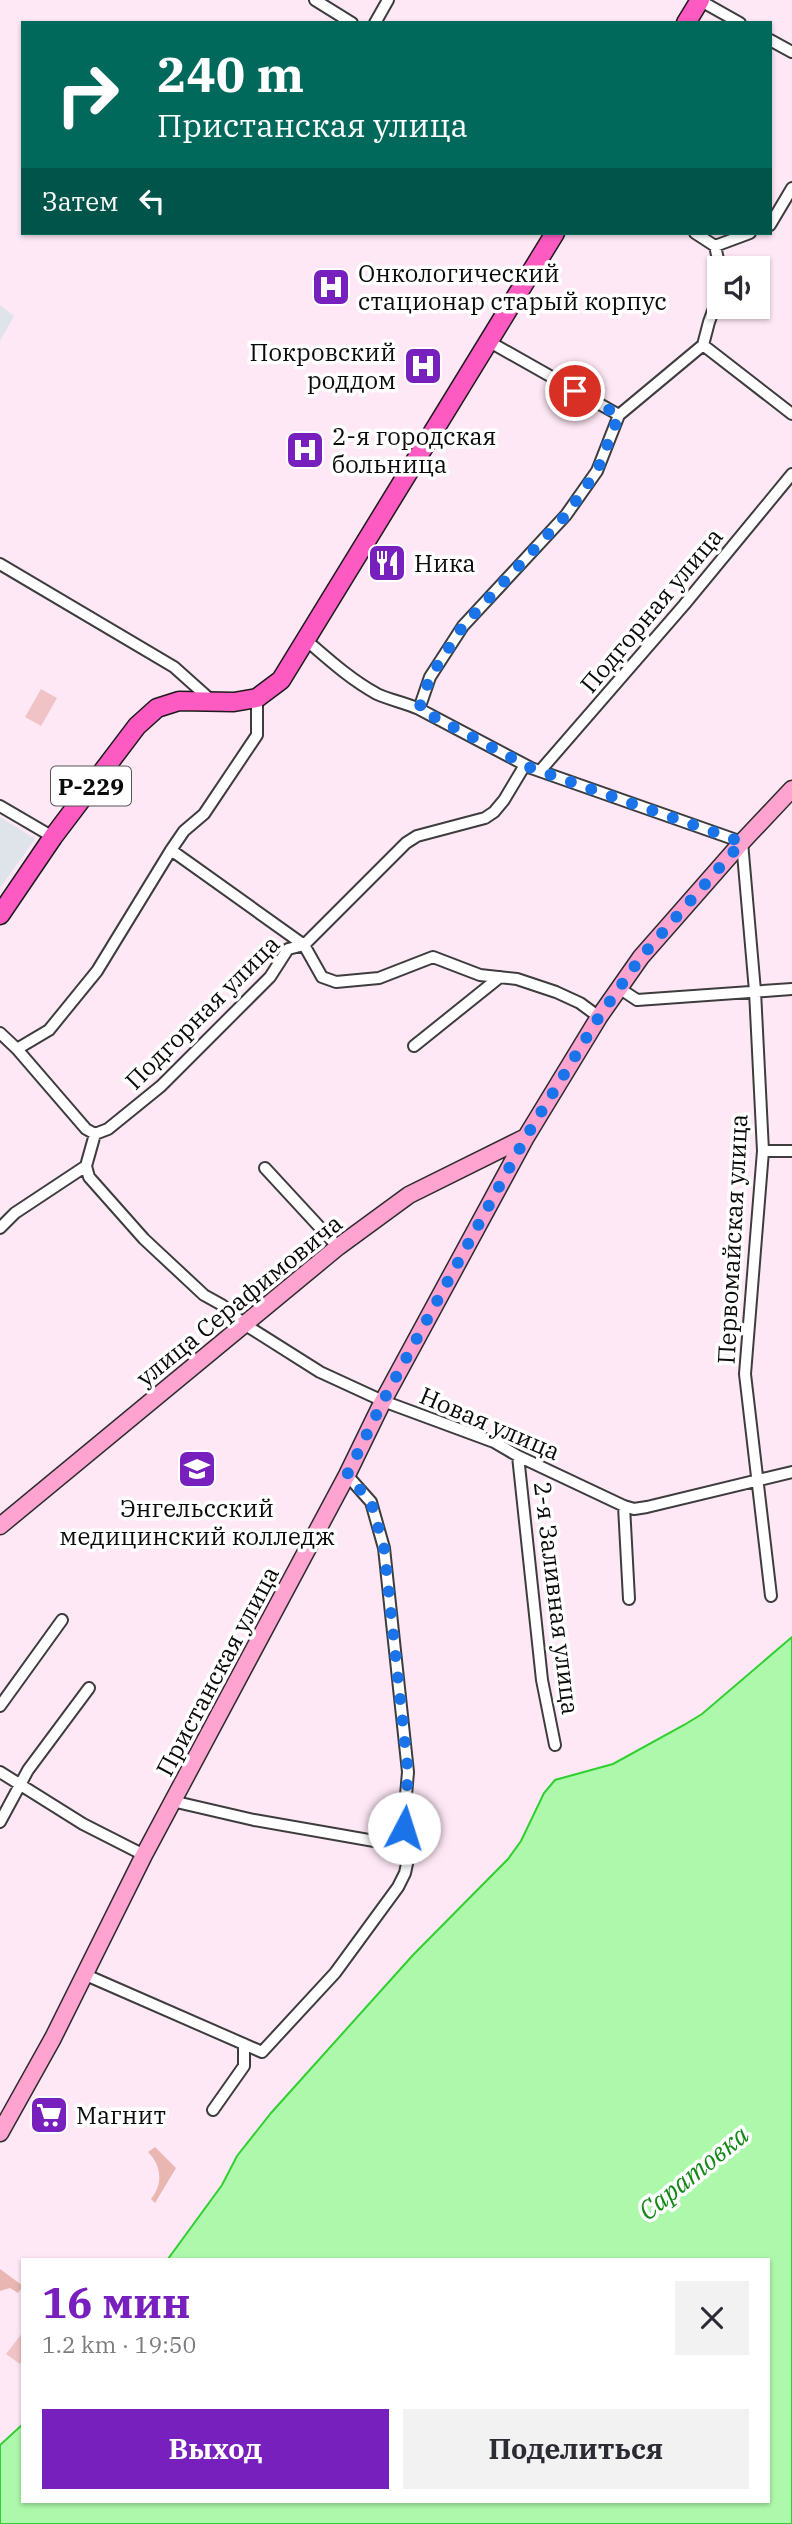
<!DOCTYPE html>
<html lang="ru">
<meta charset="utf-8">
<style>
:root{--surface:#fff;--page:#f2f2f3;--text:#2b2b33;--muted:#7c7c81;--accent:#7820bd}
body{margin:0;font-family:"IBM Plex Serif",serif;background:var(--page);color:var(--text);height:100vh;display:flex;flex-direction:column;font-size:26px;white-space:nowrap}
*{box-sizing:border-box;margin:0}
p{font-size:23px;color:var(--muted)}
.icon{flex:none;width:38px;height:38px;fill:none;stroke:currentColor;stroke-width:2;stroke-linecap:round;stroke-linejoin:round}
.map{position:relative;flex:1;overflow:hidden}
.sheet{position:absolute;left:21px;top:2258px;width:749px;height:245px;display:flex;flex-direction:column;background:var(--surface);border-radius:0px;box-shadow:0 2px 5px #0004}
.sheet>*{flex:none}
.banner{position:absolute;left:21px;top:21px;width:751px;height:214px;border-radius:0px;box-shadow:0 2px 5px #0004;background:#00695c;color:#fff;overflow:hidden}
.controls{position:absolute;left:707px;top:256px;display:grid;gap:14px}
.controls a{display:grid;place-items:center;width:63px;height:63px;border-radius:0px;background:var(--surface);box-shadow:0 2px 5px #0004;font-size:35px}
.pin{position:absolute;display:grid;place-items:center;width:60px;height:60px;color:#fff;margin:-30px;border:4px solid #fff;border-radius:50%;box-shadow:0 2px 7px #0007}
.me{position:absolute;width:77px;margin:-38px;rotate:5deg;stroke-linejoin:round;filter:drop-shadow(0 0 5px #0008)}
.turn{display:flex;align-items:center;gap:24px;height:147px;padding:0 21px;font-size:32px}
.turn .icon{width:91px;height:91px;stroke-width:2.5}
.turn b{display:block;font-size:49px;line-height:60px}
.then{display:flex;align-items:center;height:66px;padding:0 21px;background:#0003;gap:14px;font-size:26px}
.round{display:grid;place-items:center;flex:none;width:74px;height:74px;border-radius:0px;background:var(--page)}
.summary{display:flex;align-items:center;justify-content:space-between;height:119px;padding:0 21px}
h1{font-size:42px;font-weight:700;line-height:52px;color:var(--accent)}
.cta{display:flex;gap:14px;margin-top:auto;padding:14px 21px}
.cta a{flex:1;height:80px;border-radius:0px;background:var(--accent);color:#fff;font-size:28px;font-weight:700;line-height:80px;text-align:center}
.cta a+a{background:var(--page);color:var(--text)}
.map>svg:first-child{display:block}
.industrial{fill:#dee4ea}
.green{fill:#e9b6b2}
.pitch{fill:#f0c4c6}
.water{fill:#adf8ab;stroke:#30d031;stroke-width:2}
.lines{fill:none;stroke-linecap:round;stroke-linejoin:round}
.street-casing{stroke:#3d3d3d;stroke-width:14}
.secondary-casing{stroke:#2c2c2c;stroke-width:19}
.primary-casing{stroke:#1b1b1b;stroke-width:21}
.street{stroke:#fff;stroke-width:10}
.secondary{stroke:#ffa3d1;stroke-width:16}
.primary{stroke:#fd5ac2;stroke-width:18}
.route{stroke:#1a73e8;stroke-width:12;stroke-dasharray:0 21.6}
.labels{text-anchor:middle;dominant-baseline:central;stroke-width:7;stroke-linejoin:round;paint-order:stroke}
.shield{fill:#fff;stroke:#545454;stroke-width:2}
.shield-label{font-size:23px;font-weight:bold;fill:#0a0a0a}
.poi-label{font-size:24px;fill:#0a0a0a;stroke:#fff;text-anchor:start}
.street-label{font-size:24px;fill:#0a0a0a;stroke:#fff}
.water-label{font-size:26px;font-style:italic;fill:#128917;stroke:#fff}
</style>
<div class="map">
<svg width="792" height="2524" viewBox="0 0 792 2524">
<rect width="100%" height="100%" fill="#ffe8f6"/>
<path class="industrial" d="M0 305 14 316 0 341Z
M0 817 35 839 0 888Z"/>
<path class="green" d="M155 2147 176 2168 155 2203 151 2199C163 2184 162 2166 148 2152Z
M0 2269 23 2286 18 2293 10 2288 0 2291Z"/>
<path class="pitch" d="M41 689 57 698 41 726 25 717Z
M23 2332V2360L20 2364 6 2354Z"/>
<path class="water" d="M792 1637V2524H0V2445L23 2424V2501H768V2259H168L222 2185 237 2156 271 2113 413 1955 508 1859 521 1841 544 1793 555 1780 613 1764 684 1725 702 1714Z"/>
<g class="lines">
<defs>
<path id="street" d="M315 0 352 23
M699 0 740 23
M375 23 388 0
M770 40 792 52
M770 225 792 188
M695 233 715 246
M720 268 715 246 750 233
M488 341 619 415
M703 345 792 414
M0 564 174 667 212 701
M306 640C328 659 351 680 377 694 390 700 406 703 419 709L531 768 742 842 755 991 763 1151 745 1374 771 1596
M419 709 430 677 463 626 566 515 597 471 619 415 703 345 709 322 716 303 719 281
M540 771 684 605 792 474
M0 806 53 837
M171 850 304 945 322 977 336 982 379 978 433 957 480 975 517 979 556 992 580 1003 599 1017
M619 988 637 1000 792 989
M0 1033 17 1049 86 1129 95 1134 86 1166 89 1177 144 1239 204 1295 222 1305 244 1324 320 1372 383 1401 494 1442 518 1456 624 1506 634 1509 647 1507 792 1472
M414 1046 500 977
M17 1049 49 1030 97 971 171 850 184 831 204 814 257 735V698
M95 1134 108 1129 161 1086 270 977 288 949 304 945 406 843 417 836 485 818 494 812 504 800 525 765
M763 1151H792
M265 1168 338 1247
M0 1228 15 1213 86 1166
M518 1456 542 1680 555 1745
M624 1506 629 1599
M0 1706 62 1620
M0 1772 83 1824 144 1855
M172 1801 254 1820 380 1842H402
M0 1822 28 1770 89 1688
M86 1975 262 2052 335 1973 398 1887 405 1873 408 1859 402 1842 408 1772 384 1548 371 1502 347 1475
M213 2110 244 2066V2044"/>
<path id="secondary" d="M0 1526 338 1247 409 1195 526 1137
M0 2133 53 2038 144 1855 347 1475 383 1401 526 1137 599 1017 641 957 742 842 792 789"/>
<path id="primary" d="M686 23 700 0
M0 915 53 837 137 726 157 708 179 701 234 702 257 698 281 680 555 233"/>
</defs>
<use href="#street" class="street-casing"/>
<use href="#secondary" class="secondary-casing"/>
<use href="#primary" class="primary-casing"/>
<use href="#street" class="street"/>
<use href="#secondary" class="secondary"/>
<use href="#primary" class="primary"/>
</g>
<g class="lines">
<path class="route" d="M404 1828 408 1772 384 1548 371 1502 347 1475 383 1401 526 1137 599 1017 641 957 742 842 531 768 419 709 430 677 463 626 566 515 597 471 619 415 575 391"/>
</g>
<defs>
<symbol id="hospital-square" viewBox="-11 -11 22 22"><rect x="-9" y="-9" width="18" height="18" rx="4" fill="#7820bd" stroke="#fff"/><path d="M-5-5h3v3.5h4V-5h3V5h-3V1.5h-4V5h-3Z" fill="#fff"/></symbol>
<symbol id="restaurant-square" viewBox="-11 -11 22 22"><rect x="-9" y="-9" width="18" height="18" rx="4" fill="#7820bd" stroke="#fff"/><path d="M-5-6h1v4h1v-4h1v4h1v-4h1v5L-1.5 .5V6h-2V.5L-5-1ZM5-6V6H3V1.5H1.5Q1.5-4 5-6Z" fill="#fff"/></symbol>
<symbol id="university-square" viewBox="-11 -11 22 22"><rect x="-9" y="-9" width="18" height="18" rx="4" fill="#7820bd" stroke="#fff"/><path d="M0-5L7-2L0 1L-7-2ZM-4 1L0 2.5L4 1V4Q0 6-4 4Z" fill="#fff"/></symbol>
<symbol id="supermarket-square" viewBox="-11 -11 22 22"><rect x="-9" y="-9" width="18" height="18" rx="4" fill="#7820bd" stroke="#fff"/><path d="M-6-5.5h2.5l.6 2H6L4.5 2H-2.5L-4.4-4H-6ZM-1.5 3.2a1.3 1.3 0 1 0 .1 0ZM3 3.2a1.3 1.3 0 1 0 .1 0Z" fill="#fff"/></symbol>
</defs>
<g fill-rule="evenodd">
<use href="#hospital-square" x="309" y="265" width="44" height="44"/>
<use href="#hospital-square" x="401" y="344" width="44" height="44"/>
<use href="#hospital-square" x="283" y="428" width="44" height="44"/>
<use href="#restaurant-square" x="365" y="541" width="44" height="44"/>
<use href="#university-square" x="175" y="1447" width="44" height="44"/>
<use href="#supermarket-square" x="27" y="2093" width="44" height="44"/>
</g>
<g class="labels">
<rect class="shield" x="51" y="766.5" width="80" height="39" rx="5"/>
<g class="shield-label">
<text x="91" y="786">Р-229</text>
</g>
<g class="poi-label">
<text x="358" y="273">Онкологический<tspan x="358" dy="28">стационар старый корпус</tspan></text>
<text x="396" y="352" text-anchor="end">Покровский<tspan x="396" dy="28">роддом</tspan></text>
<text x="332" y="436">2-я городская<tspan x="332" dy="28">больница</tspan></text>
<text x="414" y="563">Ника</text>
<text x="197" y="1508" text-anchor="middle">Энгельсский<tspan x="197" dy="28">медицинский колледж</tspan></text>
<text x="76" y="2115">Магнит</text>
</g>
<g class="street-label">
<text transform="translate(651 610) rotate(-50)">Подгорная улица</text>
<text transform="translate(202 1012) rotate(-45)">Подгорная улица</text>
<text transform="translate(732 1239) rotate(-87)">Первомайская улица</text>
<text transform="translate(239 1300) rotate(-39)">улица Серафимовича</text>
<text transform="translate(490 1423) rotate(23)">Новая улица</text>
<text transform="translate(557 1598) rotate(83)">2-я Заливная улица</text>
<text transform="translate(217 1671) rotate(-62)">Пристанская улица</text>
</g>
<g class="water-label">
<text transform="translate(693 2172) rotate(-39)">Саратовка</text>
</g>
</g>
</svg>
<div class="controls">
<a><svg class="icon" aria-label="sound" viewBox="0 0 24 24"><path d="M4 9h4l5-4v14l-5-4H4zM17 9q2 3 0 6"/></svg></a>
</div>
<div class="pin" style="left:575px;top:391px;background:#d93025"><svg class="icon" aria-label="arrive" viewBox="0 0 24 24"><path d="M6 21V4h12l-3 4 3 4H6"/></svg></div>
<svg class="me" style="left:404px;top:1828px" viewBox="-20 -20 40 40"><circle r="19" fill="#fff"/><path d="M0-13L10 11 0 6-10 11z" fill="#1a73e8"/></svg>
<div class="banner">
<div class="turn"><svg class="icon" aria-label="right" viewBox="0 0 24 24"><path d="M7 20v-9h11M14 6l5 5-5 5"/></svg><div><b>240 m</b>Пристанская улица</div></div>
<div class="then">Затем<svg class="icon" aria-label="left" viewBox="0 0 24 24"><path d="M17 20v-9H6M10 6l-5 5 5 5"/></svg></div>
</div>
<section class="sheet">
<div class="summary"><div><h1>16 мин</h1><p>1.2 km · 19:50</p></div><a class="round"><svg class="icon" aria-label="close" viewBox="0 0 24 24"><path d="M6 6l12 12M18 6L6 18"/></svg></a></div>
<div class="cta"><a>Выход</a><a>Поделиться</a></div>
</section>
</div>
